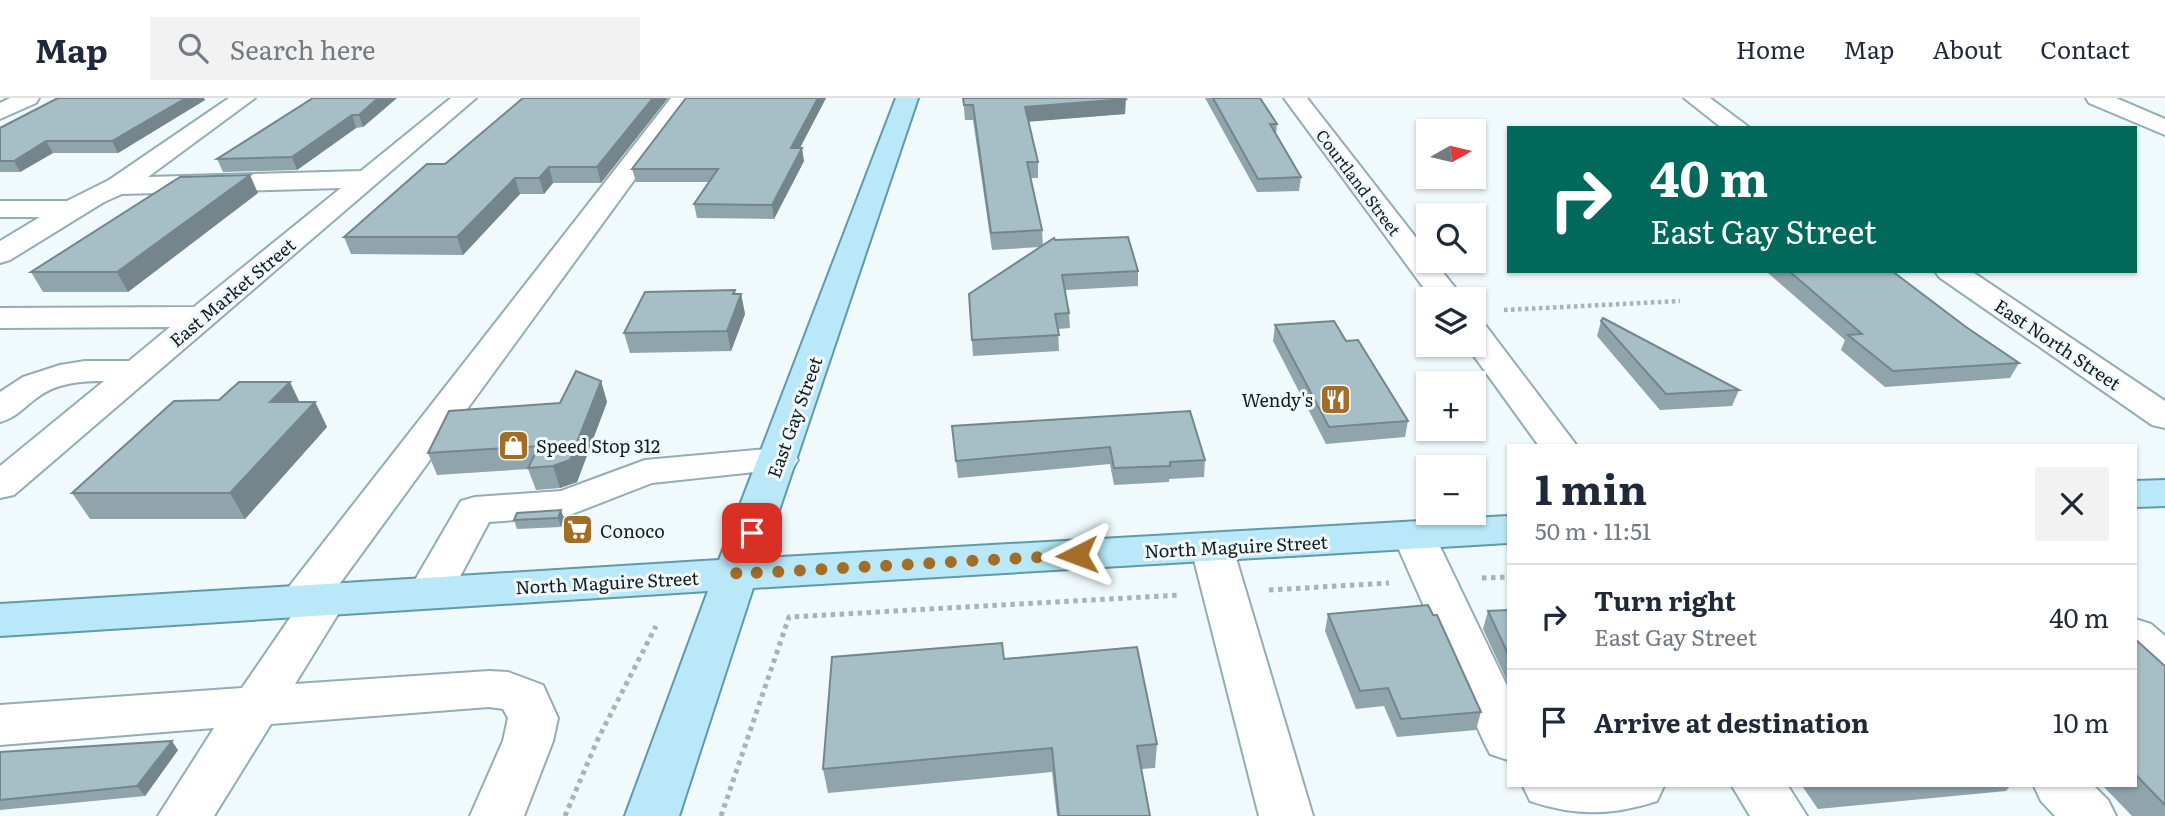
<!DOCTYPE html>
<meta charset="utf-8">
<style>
:root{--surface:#fff;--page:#f2f2f3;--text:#1f2937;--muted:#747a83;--line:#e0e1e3}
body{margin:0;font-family:Literata,serif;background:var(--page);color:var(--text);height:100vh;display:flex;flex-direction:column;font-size:26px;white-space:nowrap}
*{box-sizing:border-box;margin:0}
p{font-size:23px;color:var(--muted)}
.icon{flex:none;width:38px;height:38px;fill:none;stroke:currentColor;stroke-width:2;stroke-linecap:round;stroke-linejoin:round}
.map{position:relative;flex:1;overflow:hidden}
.details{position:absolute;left:1507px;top:346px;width:630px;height:343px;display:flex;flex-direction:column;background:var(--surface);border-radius:0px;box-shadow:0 2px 5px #0004}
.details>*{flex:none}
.hud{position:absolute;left:1507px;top:28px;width:630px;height:147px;border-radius:0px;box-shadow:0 2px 5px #0004;background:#00695c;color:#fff;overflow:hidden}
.needle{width:46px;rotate:82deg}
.buttons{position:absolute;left:1416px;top:21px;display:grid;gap:14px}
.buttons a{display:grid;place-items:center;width:70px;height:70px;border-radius:0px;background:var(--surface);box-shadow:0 2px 5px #0004;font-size:35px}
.pin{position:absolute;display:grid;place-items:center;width:60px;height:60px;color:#fff;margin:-30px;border-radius:14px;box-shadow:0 4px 10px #0006}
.me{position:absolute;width:77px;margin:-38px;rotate:267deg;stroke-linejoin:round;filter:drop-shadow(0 0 5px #0008)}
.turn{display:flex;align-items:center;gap:24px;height:147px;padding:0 28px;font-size:32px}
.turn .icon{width:91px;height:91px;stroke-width:2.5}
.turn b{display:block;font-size:49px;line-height:60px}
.round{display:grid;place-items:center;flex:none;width:74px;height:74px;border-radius:0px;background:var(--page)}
.overview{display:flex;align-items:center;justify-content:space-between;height:119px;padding:0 28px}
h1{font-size:42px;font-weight:700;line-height:52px}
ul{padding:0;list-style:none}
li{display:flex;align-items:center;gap:21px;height:105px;padding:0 28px;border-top:2px solid var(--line)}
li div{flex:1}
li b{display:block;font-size:26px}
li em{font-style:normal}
header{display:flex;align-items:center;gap:42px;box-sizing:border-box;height:98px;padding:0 35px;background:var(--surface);border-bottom:2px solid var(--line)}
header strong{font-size:33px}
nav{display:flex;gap:38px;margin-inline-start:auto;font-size:24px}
.search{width:490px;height:63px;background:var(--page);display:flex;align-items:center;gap:18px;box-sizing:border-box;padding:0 24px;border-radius:0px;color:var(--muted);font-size:26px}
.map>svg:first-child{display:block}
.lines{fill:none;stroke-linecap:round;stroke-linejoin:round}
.minor-casing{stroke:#94acb4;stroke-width:4}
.major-casing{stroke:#6199aa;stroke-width:4}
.path-far1{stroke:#a9b3b6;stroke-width:4.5;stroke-dasharray:3.5 3.5;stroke-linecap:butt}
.path{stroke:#a9b3b6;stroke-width:5;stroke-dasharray:4.5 4.5;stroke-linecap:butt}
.minor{fill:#fff;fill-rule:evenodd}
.major{fill:#b9e9f8;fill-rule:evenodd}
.wall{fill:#8fa4ab}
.shaded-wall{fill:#74868b}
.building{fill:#a6bfc7;stroke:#74868b;stroke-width:2}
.route{stroke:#a36d27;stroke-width:12;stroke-dasharray:0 21.6}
.labels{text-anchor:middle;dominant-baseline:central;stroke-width:6;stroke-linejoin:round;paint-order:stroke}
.far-street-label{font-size:16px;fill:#141e21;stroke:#f0fafd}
.street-label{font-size:18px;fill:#141e21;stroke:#f0fafd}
.poi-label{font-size:18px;fill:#141e21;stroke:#f0fafd;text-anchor:start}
</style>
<header>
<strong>Map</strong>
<div class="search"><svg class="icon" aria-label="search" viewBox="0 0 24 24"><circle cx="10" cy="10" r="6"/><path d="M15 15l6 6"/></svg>Search here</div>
<nav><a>Home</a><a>Map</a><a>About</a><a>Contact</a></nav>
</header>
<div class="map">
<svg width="2165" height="718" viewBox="0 0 2165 718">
<rect width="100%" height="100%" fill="#f0fafd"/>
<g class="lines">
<defs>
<path id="minor" d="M10 0H39L36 5 0 21V5Z
M229 0H255L148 79 361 73 451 0H476L14 397 0 400V368L104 283C80 283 57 285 38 299 24 309 16 320 0 324V294L23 279 60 267 85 263H129L170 229 0 230V210L194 209 341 90 122 96 104 104 10 162 0 165V143L40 119H0V103H67L109 82Z
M671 0H694L338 488 342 489 348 500 295 586 489 573 508 574 543 587 558 620 553 643 524 718H470L503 643 508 620 503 611 489 609 271 626 214 718H158L214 630 0 647V607L242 590 294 514 288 512 282 501 288 490Z
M1284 0H1307L1428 155V163H1434L1464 201H1432Z
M1684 0H1710L1750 30H1722Z
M2086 0H2116L2165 21V37L2089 5Z
M1935 173H1971L2165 303V330L2152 327 1939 179Z
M1474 225 1486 228 1577 348H1539L1466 247H1474Z
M779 350 793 354 798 362 793 370 652 385 567 418 489 424 446 505 430 509 414 505 408 494 461 403 475 399 561 393 645 362Z
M1414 424 1429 428 1435 438 1508 590V662L1490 656 1483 642 1393 438 1399 428Z
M1212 436 1227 440 1233 450 1313 718H1259L1191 450 1197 440Z
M2135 521 2151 526 2165 538V583L2148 577 2135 565Z
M1523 688H1664L1657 703C1611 718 1575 718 1530 703Z
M1732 688H1788L1807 718H1750Z
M2034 688H2094L2108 702 2116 718H2055L2041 703Z"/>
<path id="major" d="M896 0H918L763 460 1508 418V445L753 490 679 718H625L708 493 0 538V506L719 462Z
M2165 382V408L2135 409V383Z"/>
</defs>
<use href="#minor" class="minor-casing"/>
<use href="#major" class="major-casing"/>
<path class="path-far1" d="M1504 212 1680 203"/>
<path class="path" d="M1482 480 1508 479
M1269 492 1389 485
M565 718 597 643 656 528
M721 718 789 519 1180 497"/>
<use href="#minor" class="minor"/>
<use href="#major" class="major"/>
</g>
<path class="wall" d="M397 0 363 29 356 30 297 72 223 74 217 61Z
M668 0 601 85H553L544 96H520L463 157 351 156 344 139 445 66Z
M826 0 800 50 804 63 774 121 697 120 694 106 709 84H636L632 71Z
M963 0 1125 16 1029 23 1038 64V80H1031L1042 132 1043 148 1055 142 1138 173V188L1065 192 1069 215 1070 230 1058 231 1059 253 973 258 969 196 1040 149 992 152 973 22H965Z
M1205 0H1260L1277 26 1276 37 1301 79 1299 93 1257 94Z
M205 2 118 55H53L20 74H0V30Z
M258 95 128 194H43L31 174Z
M1768 173H1892L1966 229 2019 265 2010 280 1885 289 1841 252 1845 242 1768 175Z
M735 196H741L745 216 731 253 630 255 624 235Z
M1601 223 1739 292 1732 308 1660 312 1597 238Z
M1275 227 1346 243 1408 323 1405 339 1326 346 1273 243Z
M601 283 607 304 577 384 560 390 536 392 528 371 437 377 428 355 560 305Z
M299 304H315L327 329 245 421H90L72 395Z
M952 328 1205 362 1204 379 1169 381V384L1114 387 1110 366 958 380Z
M561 412 564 421 561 429 517 431 514 422Z
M1508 512V585L1483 531 1488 513Z
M1328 516 1481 614 1476 632 1397 639 1384 608 1356 611 1325 533Z
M2135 541 2165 568V718H2132L2103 688H2135Z
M1004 561 1157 646 1155 670 1141 671 1150 718H1057L1052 674 828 695 823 671Z
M178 652 145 698 0 712V654Z
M1802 688H2010L2006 693 1818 711Z"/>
<path class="shaded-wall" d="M186 0H204L205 2 118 55 112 43Z
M378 0H397L363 29 359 17Z
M653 0H668L601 85 597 69Z
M818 0H826L793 63 791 50Z
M1126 1 1125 16 1026 24 1025 9Z
M352 17 356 30 297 72 292 59Z
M46 43 53 55 20 74 14 63Z
M802 50 804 63 774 121 772 107Z
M549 69 553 85 544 96 539 80Z
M250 77 258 95 128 194 117 174Z
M515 80 520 96 463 157 457 139Z
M735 192 737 206 741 196 745 216 731 253 727 233Z
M601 283 607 304 577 384 560 390 553 368Z
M290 284 302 309 270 304Z
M315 304 327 329 245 421 230 395Z
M561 412 564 421 561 429 558 420Z
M172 643 178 652 145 698 137 688Z"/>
<path class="building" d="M58 0H186L112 43H46L14 63H0V30Z
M313 0H378L359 17H352L292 59 217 61Z
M523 0H653L597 69H549L539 80H515L457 139H344L427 66H445Z
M686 0H818L791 50H802L772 107 694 106 718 71H632Z
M963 0H1125L1126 1 1025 9 1038 64H1027L1042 132 991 135 973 7H964Z
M1213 0H1260L1277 26H1270L1301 79 1258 81Z
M250 77 117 174H31L180 79Z
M1128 139 1138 173 1062 177 1069 215 1055 216 1059 237 972 242 969 196 1054 140 1055 142Z
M1789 173H1892L1966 229 2019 265 1893 273 1848 237 1862 236Z
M735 192 733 196H741L727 233 624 235 645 194Z
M1603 220 1739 292 1666 296 1601 223Z
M1334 223 1346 243 1358 242 1408 323 1329 329 1275 227Z
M576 273 601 283 570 362 553 368 528 370 539 348 428 355 449 313 560 305Z
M239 284H290L270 304H315L230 395H72L174 303 219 302Z
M1190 313 1205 362 1170 364V368L1114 370 1110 349 956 363 952 328Z
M561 412 558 420 514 422 517 415Z
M1428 507 1433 517H1437L1481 614 1401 621 1388 590 1360 593 1328 516Z
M1508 512V556L1488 513Z
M2135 541 2165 568V707L2135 676Z
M1002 545 1004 561 1137 549 1157 646 1137 648 1150 718H1059L1052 650 823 671 832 559Z
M172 643 137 688 0 702V654Z"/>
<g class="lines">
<path class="route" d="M752 435 736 476 1077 457"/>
</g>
<defs>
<symbol id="restaurant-square" viewBox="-11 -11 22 22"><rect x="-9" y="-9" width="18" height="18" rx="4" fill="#a36d27" stroke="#f0fafd"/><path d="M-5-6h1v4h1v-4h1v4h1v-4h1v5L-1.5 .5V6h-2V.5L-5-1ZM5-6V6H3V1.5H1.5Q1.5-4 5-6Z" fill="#fff"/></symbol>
<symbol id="shop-square" viewBox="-11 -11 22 22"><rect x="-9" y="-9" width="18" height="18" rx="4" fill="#a36d27" stroke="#f0fafd"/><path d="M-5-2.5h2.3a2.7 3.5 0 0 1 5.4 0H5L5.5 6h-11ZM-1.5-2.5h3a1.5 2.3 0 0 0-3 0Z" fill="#fff"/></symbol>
<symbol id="supermarket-square" viewBox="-11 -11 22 22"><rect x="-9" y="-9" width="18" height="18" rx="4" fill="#a36d27" stroke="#f0fafd"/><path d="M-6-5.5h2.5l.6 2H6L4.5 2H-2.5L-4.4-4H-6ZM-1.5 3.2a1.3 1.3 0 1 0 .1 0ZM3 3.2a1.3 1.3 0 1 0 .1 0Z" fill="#fff"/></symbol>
</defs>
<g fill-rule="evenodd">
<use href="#restaurant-square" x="1318" y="284" width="35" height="35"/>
<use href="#shop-square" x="496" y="330" width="35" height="35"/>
<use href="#supermarket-square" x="560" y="414" width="35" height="35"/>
</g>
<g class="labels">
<g class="far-street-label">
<text transform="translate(1359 84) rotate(53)">Courtland Street</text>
</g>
<g class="street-label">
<text transform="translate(232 194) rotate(-40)">East Market Street</text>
<text transform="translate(2058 246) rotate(34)">East North Street</text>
<text transform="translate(794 319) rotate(-70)">East Gay Street</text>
<text transform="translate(1236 448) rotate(-3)">North Maguire Street</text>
<text transform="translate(607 484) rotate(-3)">North Maguire Street</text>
</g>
<g class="poi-label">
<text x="1313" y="301" text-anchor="end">Wendy's</text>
<text x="536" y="347">Speed Stop 312</text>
<text x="600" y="432">Conoco</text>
</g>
</g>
</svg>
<div class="buttons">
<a><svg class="needle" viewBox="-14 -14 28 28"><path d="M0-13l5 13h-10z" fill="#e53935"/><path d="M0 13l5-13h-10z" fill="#747a83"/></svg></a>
<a><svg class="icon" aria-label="search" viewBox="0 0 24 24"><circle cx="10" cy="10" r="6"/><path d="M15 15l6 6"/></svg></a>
<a><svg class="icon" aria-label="layers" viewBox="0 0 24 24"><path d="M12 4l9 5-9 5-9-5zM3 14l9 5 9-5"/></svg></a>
<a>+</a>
<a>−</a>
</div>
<div class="pin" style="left:752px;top:435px;background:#d93025"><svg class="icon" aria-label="arrive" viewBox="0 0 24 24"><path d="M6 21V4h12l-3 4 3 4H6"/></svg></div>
<svg class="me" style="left:1077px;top:457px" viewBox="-20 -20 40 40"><path d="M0-17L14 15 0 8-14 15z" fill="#a36d27" stroke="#fff" stroke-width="4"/></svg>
<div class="hud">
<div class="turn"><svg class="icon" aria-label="right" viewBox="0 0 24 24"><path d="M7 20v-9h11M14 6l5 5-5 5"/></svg><div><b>40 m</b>East Gay Street</div></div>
</div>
<section class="details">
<div class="overview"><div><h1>1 min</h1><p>50 m · 11:51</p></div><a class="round"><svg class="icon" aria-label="close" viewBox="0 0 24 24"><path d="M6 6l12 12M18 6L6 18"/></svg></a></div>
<ul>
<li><svg class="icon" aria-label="right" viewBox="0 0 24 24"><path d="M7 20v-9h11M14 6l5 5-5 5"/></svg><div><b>Turn right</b><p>East Gay Street</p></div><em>40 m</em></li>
<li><svg class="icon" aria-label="arrive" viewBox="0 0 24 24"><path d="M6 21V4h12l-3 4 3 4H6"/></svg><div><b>Arrive at destination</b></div><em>10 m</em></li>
</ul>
</section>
</div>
